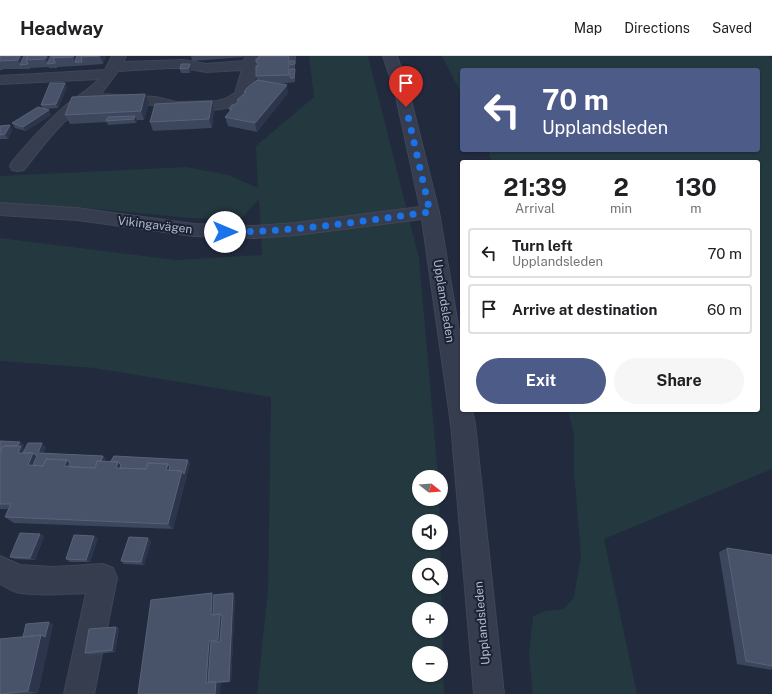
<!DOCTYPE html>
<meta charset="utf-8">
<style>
:root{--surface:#fff;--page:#f6f6f6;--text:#202124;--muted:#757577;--line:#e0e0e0;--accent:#4c5b87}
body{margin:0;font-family:"Public Sans",sans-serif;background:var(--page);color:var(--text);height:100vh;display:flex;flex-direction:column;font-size:15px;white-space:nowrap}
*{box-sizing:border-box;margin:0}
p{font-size:13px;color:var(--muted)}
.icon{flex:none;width:22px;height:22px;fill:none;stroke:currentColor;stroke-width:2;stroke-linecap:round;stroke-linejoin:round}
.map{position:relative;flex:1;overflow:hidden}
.panel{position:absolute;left:460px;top:104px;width:300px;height:252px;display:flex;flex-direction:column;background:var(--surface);border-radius:4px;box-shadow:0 1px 3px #0004}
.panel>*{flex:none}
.hud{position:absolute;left:460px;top:12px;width:300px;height:84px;border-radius:4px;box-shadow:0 1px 3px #0004;background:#4c5b87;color:#fff;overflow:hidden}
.needle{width:26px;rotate:107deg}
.fabs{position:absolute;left:412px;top:414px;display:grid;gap:8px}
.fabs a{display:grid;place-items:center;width:36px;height:36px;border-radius:50%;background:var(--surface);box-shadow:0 1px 3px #0004;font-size:20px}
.pin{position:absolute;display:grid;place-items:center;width:34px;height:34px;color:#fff;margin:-41px -17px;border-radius:50% 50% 50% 0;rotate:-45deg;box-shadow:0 0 4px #0007}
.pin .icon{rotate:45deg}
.me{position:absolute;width:44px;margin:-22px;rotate:90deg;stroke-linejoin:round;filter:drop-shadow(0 0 3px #0008)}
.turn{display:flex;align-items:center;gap:14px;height:84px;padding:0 16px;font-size:18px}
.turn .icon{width:52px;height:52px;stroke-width:2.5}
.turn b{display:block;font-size:28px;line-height:34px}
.eta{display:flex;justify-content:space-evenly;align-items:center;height:68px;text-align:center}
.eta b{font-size:24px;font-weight:700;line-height:28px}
.primary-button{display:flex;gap:8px;margin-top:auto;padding:8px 16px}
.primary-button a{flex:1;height:46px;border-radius:24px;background:var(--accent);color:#fff;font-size:16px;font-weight:700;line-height:46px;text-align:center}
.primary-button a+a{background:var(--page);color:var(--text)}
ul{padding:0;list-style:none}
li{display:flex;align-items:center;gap:12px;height:50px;margin:0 8px 6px;padding:0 8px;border:2px solid var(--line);border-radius:4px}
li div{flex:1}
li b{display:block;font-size:15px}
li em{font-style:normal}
header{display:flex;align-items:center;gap:24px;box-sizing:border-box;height:56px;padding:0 20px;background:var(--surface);border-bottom:1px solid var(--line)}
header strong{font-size:19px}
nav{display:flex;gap:22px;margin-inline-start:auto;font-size:14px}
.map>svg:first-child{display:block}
.green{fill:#24383f;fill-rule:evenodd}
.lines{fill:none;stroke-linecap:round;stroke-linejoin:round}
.minor-casing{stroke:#3f4657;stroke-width:2}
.minor{fill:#363d4e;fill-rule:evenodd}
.wall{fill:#3c465d}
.shaded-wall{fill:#2c354c}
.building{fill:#485269;stroke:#596278}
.route{stroke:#1a73e8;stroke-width:7;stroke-dasharray:0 12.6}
.labels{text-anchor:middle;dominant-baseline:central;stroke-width:4;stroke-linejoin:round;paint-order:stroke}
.street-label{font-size:12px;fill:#b1b8c9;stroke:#1b2233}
</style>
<header>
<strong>Headway</strong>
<nav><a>Map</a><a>Directions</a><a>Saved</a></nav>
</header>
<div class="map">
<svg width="772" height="638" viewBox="0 0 772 638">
<rect width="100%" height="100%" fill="#222a3e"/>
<path class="green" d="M309 0H368L419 202 438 421H419V443H439L440 465H419V487H440L441 509H419V531H441V522L444 638H257L268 535 271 341 94 312 0 305V182L176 204 262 199 259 143 241 163 190 162 76 151 0 147V120L186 111 228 119 258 132 256 90 314 41ZM419 553H441V575H419ZM419 597H441V619H419Z
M442 0H768L772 3V413L604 483 637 638H533L529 596 533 560 546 555 564 553 574 541 581 500 574 415V378L568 354H758V106H492L488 94H758V14H462V39Z"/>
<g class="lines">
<defs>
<path id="minor" d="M112 0H126L123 6 184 4 206 8 244 5 245 0H259C257 10 254 35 246 43 234 55 192 57 175 54 168 53 162 50 155 49 133 47 112 49 91 45 64 61 43 89 24 114L18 115 12 114 10 110 12 106C28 87 45 68 63 52 75 41 89 35 99 23L0 28V20L105 14ZM169 12H184L206 16 242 14 235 37 225 43 217 45 176 46 156 41 101 38 118 15Z
M383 0H397L409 36 439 156 462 293V354H472L475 368 504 638H474L451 368 422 163 296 179 254 182 194 180 77 164 0 159V147L77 152 194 168 254 170 296 167 420 151 395 36Z
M0 500 20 509 54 511 103 508 113 512 117 522 94 638H64L86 537C64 538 42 540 20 537 13 536 6 531 0 528Z"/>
</defs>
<use href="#minor" class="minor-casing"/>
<use href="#minor" class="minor"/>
</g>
<path class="wall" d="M0 0H106L103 8 77 10H76L57 11V12H49V11L30 12V13H3V14H0Z
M191 0H243V1L193 5 192 4Z
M257 0H296V5H295V26L280 28 288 37 257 76 228 70 225 61 230 55 229 53 234 49 237 46V44L245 37 244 36 257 24 256 20 257 10 256 6 257 3Z
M190 8 191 12 190 17H181L180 13Z
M65 27 67 31 58 52 45 53 49 54 51 59 26 75 15 72 12 67 43 52 41 49Z
M212 45 214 54 212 72 153 75 150 66Z
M149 46 144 64H137L136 67 108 69 107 66 70 68 65 59Z
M10 69 12 74 8 83H0V70Z
M0 385 20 386 24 389 22 392 25 394 46 391 43 397 103 400 106 403 105 405 190 407 173 473 14 467 5 461 8 453H0Z
M40 478 44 480 35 504 15 503 10 501Z
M98 482 90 506H70L66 503Z
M151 485 144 509 124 508 121 505Z
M727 492 772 499V614L737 608 719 496Z
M212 537 214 539H235L231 626 220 627V638H138Z
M49 566 53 568 38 637 26 638H0L23 581Z
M116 571 119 572 115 596 89 599 85 597Z"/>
<path class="shaded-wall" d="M20 0H29L21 9 18 4Z
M47 0H55L48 7 45 3Z
M74 0H81L75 6 73 1Z
M100 0H106L103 8Z
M289 0H290V9L291 22H290L291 27 289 19Z
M190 8 191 12 190 17 189 12Z
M65 27 67 31 58 52 56 48Z
M287 29 288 37 257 76 255 67Z
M145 38 149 46 144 64 141 55Z
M212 45 214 54 212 72 209 63Z
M49 54 51 59 26 75 23 71Z
M135 60 137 64 136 67 134 63Z
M10 69 12 74 8 83 5 78Z
M20 386 24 389 22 392 29 397H18L16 393Z
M42 387 46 391 42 400 38 397Z
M33 397 41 404 37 412 28 409Z
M103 400 106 403 101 418 98 415Z
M67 404 74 410 72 414 64 410Z
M188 404 190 407 173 473 168 468 182 415Z
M118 406 124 412 123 415 116 412Z
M168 408 172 414H166Z
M40 478 44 480 35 504 30 502Z
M94 480 98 482 90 506 86 504Z
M148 482 151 485 144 509 141 506Z
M212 537 216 541 215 561 211 559Z
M233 537 235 539 231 626 229 625Z
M220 558 224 562 222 587 218 584Z
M49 566 53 568 38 637 28 635 41 579Z
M116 571 119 572 115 596 112 594Z
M209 585 214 588 211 627H206Z
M216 626 221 627 220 638H215Z"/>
<path class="building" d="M1 0H20L18 4 0 5V2Z
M24 0H28L26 4 28 8 20 9Z
M28 0H47L45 3 26 4Z
M51 0H54L53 2 55 6V7L47 8Z
M54 0H74L73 1 53 2Z
M77 0H81V1L82 6H75Z
M81 0H100L81 1Z
M259 0H289V19L256 20V10H258V6H256V3H259Z
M290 5H295V8L290 9Z
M181 8H190L189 12 180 13Z
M290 13H295L294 22H290Z
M257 24 287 29 255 67 225 61 232 53H229L232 49H234L239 45 237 44 246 36H244L247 32Z
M50 27H65L56 48 41 49Z
M145 38 141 55 65 59 72 41Z
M212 45 209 63 150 66 155 48Z
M38 51 49 54 23 71 12 67Z
M135 60 134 63 106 65 108 61Z
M10 69 5 78 0 79V70Z
M0 385 20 386 17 390H3L0 396Z
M28 387H42L38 397 103 400 101 405H97L95 412 69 411 70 407 67 404 46 403 43 410 33 409 37 400 33 397H23Z
M3 390H21L18 397H33L28 409 43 410 46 403 67 404 64 410 95 412 97 405 118 406 116 412 146 413 148 407 168 408 166 414 182 415 168 468 5 461 11 448H0V396Z
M114 400 188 404 184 418 182 415 169 414 170 411 168 408 148 407 146 413 120 412 121 409 118 406 111 405Z
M20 477 40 478 30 502 10 501Z
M74 479 94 480 86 504 66 503Z
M129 481 148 482 141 506 121 505Z
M727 492 772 499V610L746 605Z
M212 537 211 559 220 558 218 584 209 585 206 627 216 626 215 638H138L151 544Z
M233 537 229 625 218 626H208L211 586H220L222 560 220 558 213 559 214 539Z
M49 566 45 581 41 579 23 581 26 568Z
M116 571 112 594 85 597 89 573Z
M41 579 28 635 8 637V638H0V583Z"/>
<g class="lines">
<path class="route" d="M225 176C294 176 362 165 430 156L406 51"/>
</g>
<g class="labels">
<g class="street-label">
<text transform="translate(155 169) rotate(7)">Vikingavägen</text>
<text transform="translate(444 245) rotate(81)">Upplandsleden</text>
<text transform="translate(482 567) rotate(-95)">Upplandsleden</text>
</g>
</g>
</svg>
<div class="fabs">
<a><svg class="needle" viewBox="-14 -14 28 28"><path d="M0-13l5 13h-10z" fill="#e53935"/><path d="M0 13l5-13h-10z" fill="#757577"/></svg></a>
<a><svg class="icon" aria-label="sound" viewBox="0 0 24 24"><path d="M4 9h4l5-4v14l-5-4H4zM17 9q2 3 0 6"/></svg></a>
<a><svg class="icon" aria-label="search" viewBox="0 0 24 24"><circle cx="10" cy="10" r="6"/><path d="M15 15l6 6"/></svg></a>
<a>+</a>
<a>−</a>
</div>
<div class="pin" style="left:406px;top:51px;background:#d93025"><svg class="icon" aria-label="arrive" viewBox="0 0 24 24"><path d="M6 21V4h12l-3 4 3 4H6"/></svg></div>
<svg class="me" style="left:225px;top:176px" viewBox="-20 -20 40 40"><circle r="19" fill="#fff"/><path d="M0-13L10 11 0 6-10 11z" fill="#1a73e8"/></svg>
<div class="hud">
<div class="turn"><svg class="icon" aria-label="left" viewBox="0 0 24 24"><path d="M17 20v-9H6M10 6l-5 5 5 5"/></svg><div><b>70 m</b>Upplandsleden</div></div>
</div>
<section class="panel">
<div class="eta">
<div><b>21:39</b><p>Arrival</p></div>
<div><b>2</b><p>min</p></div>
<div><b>130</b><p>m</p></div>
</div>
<ul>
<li><svg class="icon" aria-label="left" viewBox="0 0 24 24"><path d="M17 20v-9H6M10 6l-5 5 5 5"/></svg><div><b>Turn left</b><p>Upplandsleden</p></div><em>70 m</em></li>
<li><svg class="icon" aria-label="arrive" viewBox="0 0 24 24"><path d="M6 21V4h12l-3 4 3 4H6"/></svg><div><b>Arrive at destination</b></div><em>60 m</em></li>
</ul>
<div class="primary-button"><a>Exit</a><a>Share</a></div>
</section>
</div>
